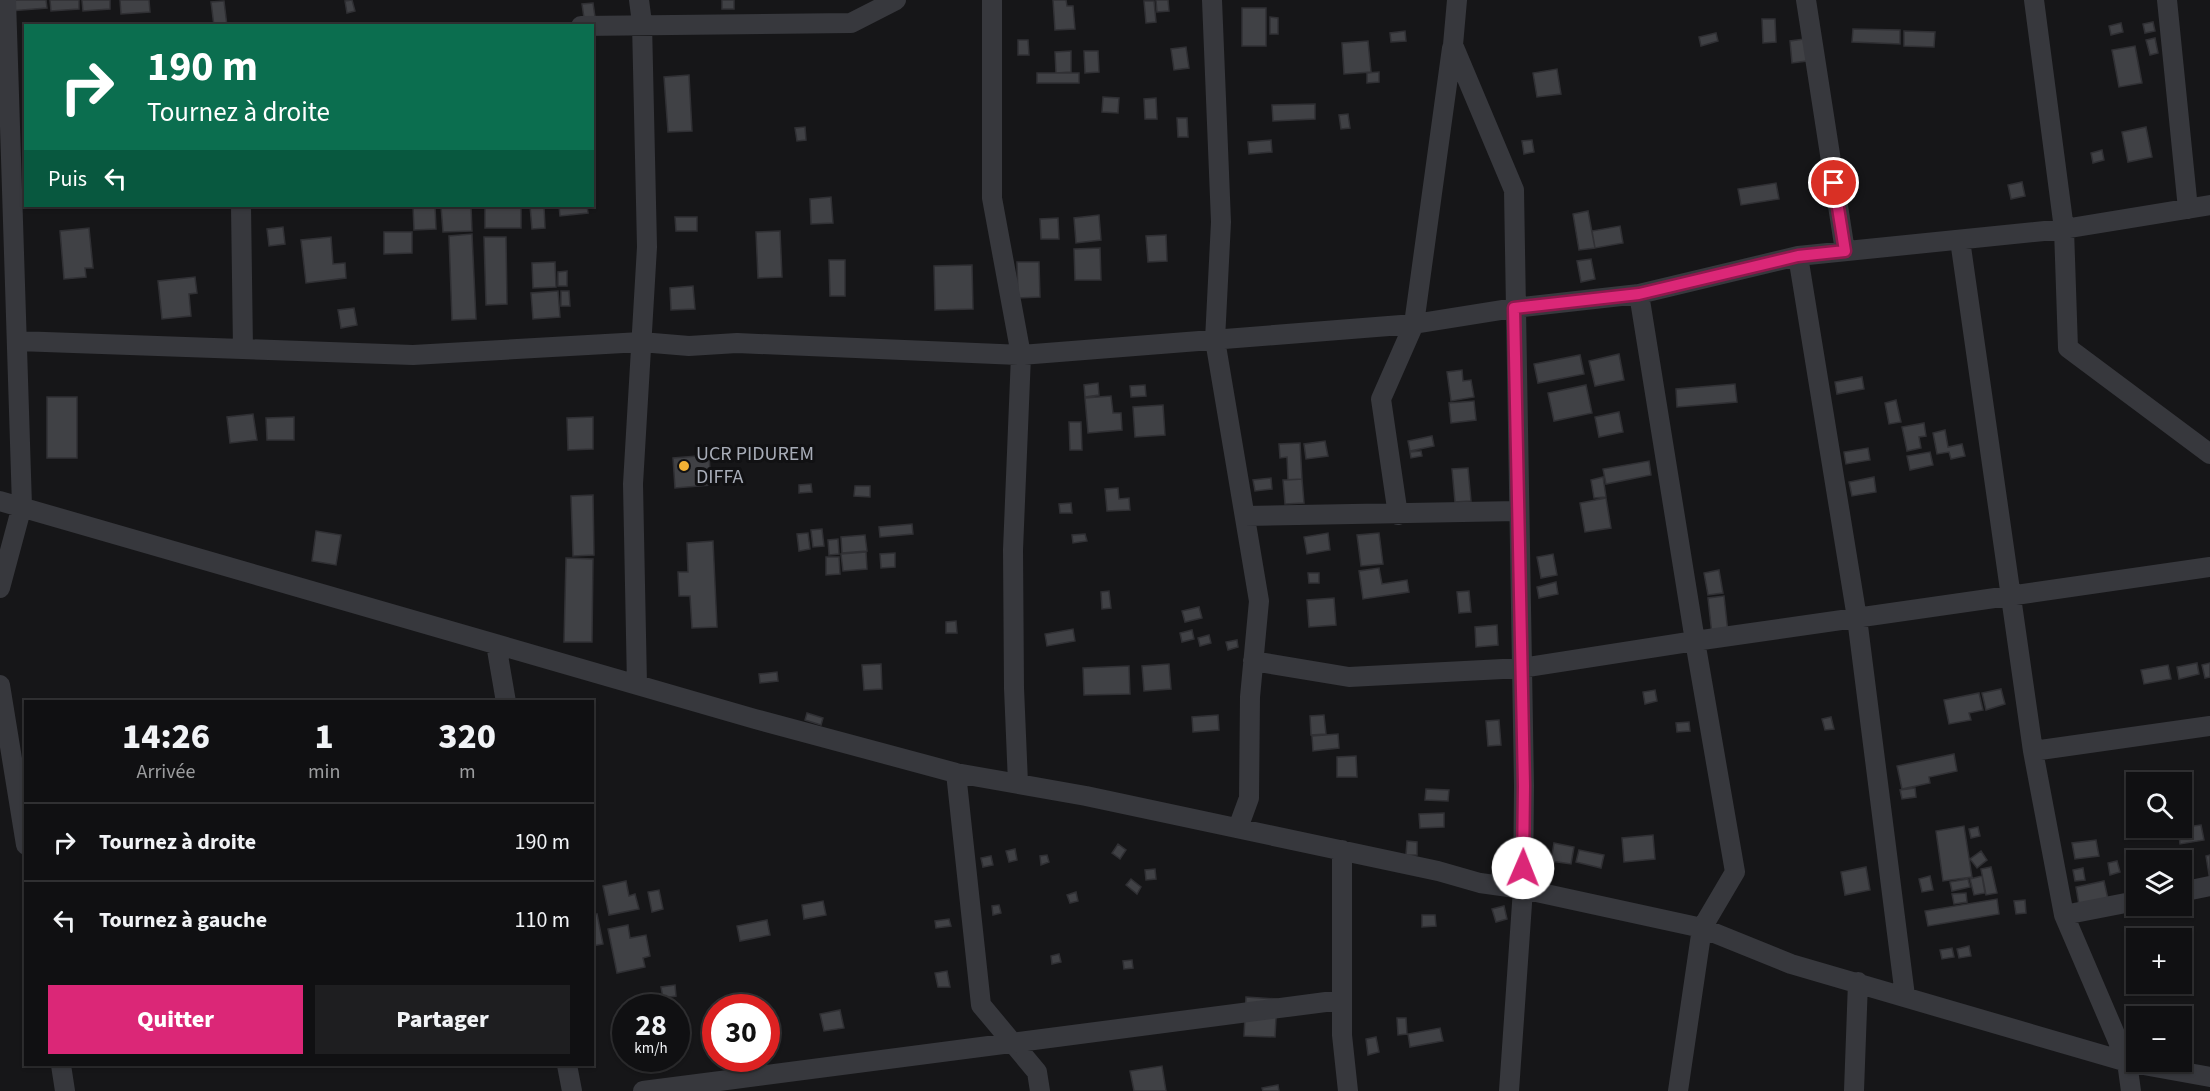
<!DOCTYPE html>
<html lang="fr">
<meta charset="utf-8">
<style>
:root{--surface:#101012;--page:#1e1e20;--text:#f1f3f6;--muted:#9c9d9f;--line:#303032;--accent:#db2777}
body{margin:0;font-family:"Source Sans 3",sans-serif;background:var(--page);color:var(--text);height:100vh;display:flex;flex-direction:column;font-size:22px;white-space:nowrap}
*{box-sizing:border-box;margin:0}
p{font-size:20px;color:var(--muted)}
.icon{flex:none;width:33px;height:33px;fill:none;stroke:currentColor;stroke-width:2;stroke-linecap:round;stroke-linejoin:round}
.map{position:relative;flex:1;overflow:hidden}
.side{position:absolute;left:24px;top:700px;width:570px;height:366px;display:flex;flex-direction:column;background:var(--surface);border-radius:0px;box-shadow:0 2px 4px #0004,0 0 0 2px var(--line)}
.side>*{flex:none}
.banner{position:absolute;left:24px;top:24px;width:570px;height:183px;border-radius:0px;box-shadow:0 2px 4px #0004,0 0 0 2px var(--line);background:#0b6e4f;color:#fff;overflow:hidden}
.controls{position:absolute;left:2126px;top:772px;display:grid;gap:12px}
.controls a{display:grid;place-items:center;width:66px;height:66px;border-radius:0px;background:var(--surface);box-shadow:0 2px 4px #0004,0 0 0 2px var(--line);font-size:30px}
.speed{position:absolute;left:612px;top:994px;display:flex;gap:12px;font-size:30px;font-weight:700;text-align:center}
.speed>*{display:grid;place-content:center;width:78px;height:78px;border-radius:50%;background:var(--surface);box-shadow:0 2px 4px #0004,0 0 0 2px var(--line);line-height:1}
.speed small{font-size:15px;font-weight:400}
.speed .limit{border:9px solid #d22;background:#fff;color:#111}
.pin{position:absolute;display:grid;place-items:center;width:51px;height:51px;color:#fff;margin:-26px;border:3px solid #fff;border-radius:50%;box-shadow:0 2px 6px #0007}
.me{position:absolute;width:66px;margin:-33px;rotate:1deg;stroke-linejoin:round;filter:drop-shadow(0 0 4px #0008)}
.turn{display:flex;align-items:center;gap:21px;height:126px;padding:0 24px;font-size:27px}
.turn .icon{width:78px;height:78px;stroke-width:2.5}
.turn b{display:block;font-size:42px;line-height:51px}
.then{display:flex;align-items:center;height:57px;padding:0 24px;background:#0003;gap:12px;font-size:22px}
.eta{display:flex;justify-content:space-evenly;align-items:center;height:102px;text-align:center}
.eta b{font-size:36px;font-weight:800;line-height:42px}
.cta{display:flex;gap:12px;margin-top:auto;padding:12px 24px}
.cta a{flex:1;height:69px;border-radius:0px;background:var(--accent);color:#fff;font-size:24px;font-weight:800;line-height:69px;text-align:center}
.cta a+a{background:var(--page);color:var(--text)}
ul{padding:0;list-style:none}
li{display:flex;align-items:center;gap:18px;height:78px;padding:0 24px;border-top:2px solid var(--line)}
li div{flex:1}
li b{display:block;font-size:22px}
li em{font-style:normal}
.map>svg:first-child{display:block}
.building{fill:#404145;stroke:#303034;stroke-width:1.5}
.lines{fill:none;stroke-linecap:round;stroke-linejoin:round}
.street{stroke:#37383d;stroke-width:20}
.route-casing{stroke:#8e194d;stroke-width:15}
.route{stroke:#db2777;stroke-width:10}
.poi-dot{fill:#f2b134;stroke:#111113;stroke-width:2}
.labels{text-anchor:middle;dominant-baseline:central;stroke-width:6;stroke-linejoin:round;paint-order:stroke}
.poi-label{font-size:20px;fill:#a8adb8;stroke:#111113;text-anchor:start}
</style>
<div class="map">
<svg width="2210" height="1091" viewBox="0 0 2210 1091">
<rect width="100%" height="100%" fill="#161618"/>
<path class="building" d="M9 0H46L47 8 10 11Z
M50 0H79V9L51 11Z
M82 0H110V9L83 11Z
M120 0H149L150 12 121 14Z
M352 0 355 11 347 13 345 1Z
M722 0H734V9H722Z
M1053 0H1066L1067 6H1073L1075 29 1055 30Z
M1156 0H1168L1169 11 1157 12Z
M224 1 227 26H214L211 2Z
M1144 1H1154L1156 22 1146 23Z
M593 3 595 17 584 18 582 4Z
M1242 8H1266V46H1242Z
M1270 17 1278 18V34H1270Z
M1762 19H1775L1776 42 1763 43Z
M2153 22 2155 31 2145 33 2143 24Z
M2121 23 2123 32 2111 35 2109 26Z
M1853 29 1900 30V44L1852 42Z
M1405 31 1406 41 1391 42 1390 33Z
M1904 31 1935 32 1934 47 1904 46Z
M1716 33 1718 41 1701 46 1699 37Z
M2155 38 2158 53 2150 55 2146 40Z
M1804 39 1807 61 1792 63 1790 41Z
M1018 40H1028L1029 55H1018Z
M1368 41 1371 72 1344 74 1342 43Z
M2135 46 2142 83 2119 87 2112 50Z
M1186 47 1189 68 1174 70 1171 49Z
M1071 51V72L1056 73 1055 52Z
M1084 51H1098L1099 72 1085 73Z
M1557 69 1561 94 1537 97 1533 73Z
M1379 72V82L1367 83V73Z
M1037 73H1079V83H1037Z
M689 75 692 131 668 132 664 77Z
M1103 97 1119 98 1118 113 1102 112Z
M1156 98 1157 119H1145L1144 99Z
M1315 104V119L1273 121 1272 105Z
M1348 114 1350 128 1341 129 1339 115Z
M1177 118H1187L1188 137H1178Z
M805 127 806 140 797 141 795 128Z
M2146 127 2152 157 2128 162 2122 132Z
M1271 140 1272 152 1249 154 1248 142Z
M1532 140 1534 152 1524 154 1522 141Z
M2102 150 2104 160 2093 163 2091 153Z
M2022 182 2025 196 2011 199 2008 185Z
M1776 183 1779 199 1741 205 1738 189Z
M831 197 833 223 811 224 810 199Z
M413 206H435L436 229 414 230Z
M441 206H471L472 231 443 232Z
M485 206H521V228H485Z
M530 206H544L545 228 532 229Z
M559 206H587L588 213 560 216Z
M1588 211 1595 248 1579 250 1573 214Z
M1099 215 1101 240 1076 243 1074 218Z
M675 217H697V231H676Z
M1058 218 1059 239H1041L1040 219Z
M1620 226 1623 243 1595 248 1592 231Z
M283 227 285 244 269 246 267 229Z
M89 228 93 268H85L86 277 64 279 60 231Z
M780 231 782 277 758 278 756 232Z
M384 232H412V253L384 254Z
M472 234 476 319 452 320 449 236Z
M1166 235 1167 261 1148 262 1146 236Z
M331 237 333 264 345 263 346 278 306 283 301 240Z
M484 237H506L507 304 486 305Z
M1100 248 1101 280H1075L1074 249Z
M1591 259 1595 279 1581 282 1577 261Z
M829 260H845V296H830Z
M555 262 556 287 533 288 532 263Z
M1017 262H1039L1040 297 1018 298Z
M972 265 973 309 935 310 934 266Z
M567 271V286H558V272Z
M195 277 197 293 189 294 191 316 162 319 158 281Z
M693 286 695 309 671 310 670 288Z
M558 291 560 317 533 319 531 293Z
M561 291H569L570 306H561Z
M354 308 357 325 341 328 338 310Z
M1619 354 1624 380 1595 386 1589 361Z
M1580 355 1584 374 1538 383 1534 364Z
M1462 370 1463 381 1471 380 1474 397 1451 401 1447 372Z
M1862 377 1864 389 1837 394 1835 382Z
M1098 383 1099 395 1085 397 1084 385Z
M1735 384 1737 402 1677 407 1676 389Z
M1145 385 1146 396 1131 397 1130 386Z
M1586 385 1592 413 1554 421 1548 393Z
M1111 396 1113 413H1121L1122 430 1088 433 1085 398Z
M47 397H77V458H47Z
M1896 400 1901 422 1889 424 1885 403Z
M1474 401 1476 420 1451 423 1449 403Z
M1163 405 1165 435 1135 437 1133 407Z
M1619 412 1623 432 1599 437 1595 417Z
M253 414 257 440 230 443 227 417Z
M294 417V440H267L266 418Z
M593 417V449L568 450 567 418Z
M1069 422H1081L1082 450H1070Z
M1924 423 1926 436 1919 437 1921 448 1907 451 1902 427Z
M1945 430 1948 447 1962 444 1965 456 1951 459 1949 452 1937 454 1933 433Z
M1432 436 1434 446 1410 451 1408 441Z
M1325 441 1328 456 1306 459 1304 444Z
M1300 443 1302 479 1288 480 1287 457 1280 458 1279 444Z
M1868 448 1870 460 1846 464 1844 452Z
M1421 451 1422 456 1411 458 1410 452Z
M1930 452 1933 465 1910 470 1907 456Z
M709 455 711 485 675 488 673 458Z
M1649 461 1651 475 1606 484 1603 469Z
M1468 468 1471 501 1455 502 1452 469Z
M1603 477 1606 497 1594 498 1591 480Z
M1874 477 1876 492 1852 496 1849 482Z
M1271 478 1272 489 1255 491 1253 480Z
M1302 479 1304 503 1285 504 1283 480Z
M811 484 812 492 799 493V485Z
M855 486H870V497L854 496Z
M1118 488 1119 499 1129 498 1130 510 1107 511 1105 489Z
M593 495 594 555 573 556 571 496Z
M1606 498 1611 528 1585 532 1580 503Z
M1071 503 1072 513H1060L1059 504Z
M912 524 913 534 880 537 879 527Z
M822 529 824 546 813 547 811 530Z
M316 531 341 535 336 565 312 561Z
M808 533 810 549 799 551 797 534Z
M1328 533 1330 550 1307 554 1304 537Z
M1379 533 1383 564 1361 566 1357 535Z
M1085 534 1087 541 1073 543 1072 535Z
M865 535 867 551 842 553 841 537Z
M838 539 839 554 829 555 828 540Z
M713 541 717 627 692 628 690 596H679L678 572H688L687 543Z
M866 552 867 569 843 571 841 554Z
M895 553V567L881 568 880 554Z
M1553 554 1557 575 1541 578 1537 557Z
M826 557H839L840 574 826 575Z
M566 558 593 559 592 642H564Z
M1379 568 1382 584 1407 580 1409 592 1363 599 1359 571Z
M1719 570 1723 593 1708 595 1704 573Z
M1308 573H1319V583H1309Z
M1556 582 1558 594 1539 598 1537 587Z
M1109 591 1111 608 1102 609 1101 592Z
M1469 591 1471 612 1459 613 1457 592Z
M1724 596 1728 633 1712 635 1708 598Z
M1334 598 1336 625 1309 627 1307 600Z
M1199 607 1202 618 1185 622 1182 611Z
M956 621 957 633H946V622Z
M1497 625 1498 645 1476 647 1475 627Z
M1073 629 1075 641 1047 646 1045 634Z
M1192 630 1194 639 1182 642 1180 633Z
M1209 635 1211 643 1200 646 1198 638Z
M1237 640 1238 647 1228 650 1226 642Z
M2197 663 2199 674 2179 679 2177 667Z
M2210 663V677L2205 678 2202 665Z
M881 664 882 689 864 690 862 665Z
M1169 664 1171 689 1144 691 1142 666Z
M2168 665 2171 679 2144 684 2141 670Z
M1129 666 1130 694 1084 695 1083 668Z
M777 672 778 681 760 683 759 674Z
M2001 689 2005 704 1986 710 1982 693Z
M1655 690 1657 701 1645 704 1643 692Z
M1979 693 1983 710 1969 713 1971 720 1949 724 1944 700Z
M807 713 823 718 821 725 805 720Z
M1218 715 1219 730 1193 732 1192 717Z
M1324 715 1326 734 1311 735 1310 716Z
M1831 717 1834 729 1825 730 1822 719Z
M1499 720 1501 745 1488 746 1486 721Z
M1689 722 1690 731 1677 732 1676 723Z
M1338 734 1339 748 1313 751 1312 736Z
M1954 754 1957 771 1929 777 1930 783 1902 789 1897 766Z
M1356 756 1357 777H1337V757Z
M1915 788 1916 797 1902 799 1900 790Z
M1426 789 1449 790 1448 801 1425 800Z
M1444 813V827L1420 828 1419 814Z
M2201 825 2204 840 2180 844 2178 828Z
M1964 826 1972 877 1943 881 1936 831Z
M1978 827 1980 836 1971 838 1969 829Z
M1653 835 1655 859 1624 862 1622 838Z
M2096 840 2099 856 2075 859 2072 843Z
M1407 841 1417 842V855H1406Z
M1554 843 1574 847 1571 864 1551 861Z
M1118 844 1126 850 1120 859 1112 853Z
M1015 849 1017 860 1009 862 1006 851Z
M1579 850 1604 855 1601 868 1576 862Z
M1981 851 1987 860 1977 868 1970 859Z
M1047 855 1049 862 1041 865 1040 856Z
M2210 855V881L2206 856Z
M991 856 993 865 983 867 981 858Z
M2117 861 2120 872 2110 875 2108 863Z
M1866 867 1870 890 1845 895 1841 872Z
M1991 867 1997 893 1986 895 1981 869Z
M2083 868 2085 880 2075 881 2073 870Z
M2189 868 2191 886 2183 887 2182 869Z
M1155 869 1156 879 1146 880 1145 870Z
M1930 876 1933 890 1922 892 1919 879Z
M1982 876 1985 893 1974 895 1970 879Z
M2136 878V897L2133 898 2131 879Z
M1131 879 1141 887 1137 894 1126 885Z
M1968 879 1970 887 1952 891 1950 882Z
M626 881 629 896 635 894 639 909 609 915 603 886Z
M2104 881 2108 899 2079 905 2076 887Z
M659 890 663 909 652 912 648 892Z
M1076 892 1078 901 1070 903 1067 895Z
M1966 893 1967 902 1954 904 1952 894Z
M1997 899 1999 914 1928 926 1925 911Z
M2025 900 2026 913 2016 914 2014 901Z
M823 901 826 915 804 919 802 905Z
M999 905 1001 913 993 915 992 906Z
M1504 906 1507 919 1496 922 1492 909Z
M597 914 603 944 592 946V915Z
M1422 915H1435L1436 926 1422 927Z
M949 919 951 926 936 928 935 921Z
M767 920 770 935 740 941 737 926Z
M628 925 630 938 646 935 650 956 643 958 645 967 617 973 608 929Z
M1969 946 1971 956 1959 958 1957 949Z
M1952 948 1954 957 1942 959 1940 950Z
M1059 954 1061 962 1052 964 1051 956Z
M1132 960 1133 968 1124 969 1123 961Z
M947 971 950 987H938L935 973Z
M675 985 676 996 663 998 661 987Z
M1246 997 1277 999 1275 1037 1244 1036Z
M840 1010 844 1028 824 1031 820 1014Z
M1397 1018H1406L1407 1034 1398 1035Z
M1440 1028 1443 1041 1410 1047 1408 1034Z
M1376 1037 1379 1052 1368 1055 1366 1039Z
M1162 1066 1166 1091H1134L1130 1071Z
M1278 1085 1279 1091H1263L1262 1088Z"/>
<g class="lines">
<path class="street" d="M992 0V198L1021 355 1013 550 1014 688 1018 783
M1212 0 1221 222 1215 340 1259 601 1250 697 1249 798 1238 828
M1457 0 1453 45 1514 190 1524 786 1523 889 1509 1091
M1806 0 1845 251
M2034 0 2064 229 2068 348 2210 454
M2167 0 2188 209
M581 26 851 23 896 0
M241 206 243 349
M1960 240 2033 751 2064 915 2127 1062 2131 1091
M1798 256 1857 618 1905 996
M1639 294 1695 641 2210 567
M17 341 413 355 641 342 689 346 737 343 1021 355 1414 324 1514 308 1639 294 1798 256 2064 229 2210 205
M0 501 755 719 956 773 1086 796 1438 871 1480 883 1523 889 1702 928 1791 964 2127 1062 2210 1077
M1398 515 1381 399 1414 324 1452 48
M1245 516 1518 511
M0 588 22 506 6 0
M496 644 506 702
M1253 661 1349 677 1522 668 1695 641 1735 872 1702 928 1678 1091
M0 685 26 845
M637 685 633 484 647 247 642 23 639 0
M2033 751 2210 726
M956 773 981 1005 1037 1072 1040 1091
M1342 850V1035L1348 1091
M2181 892 2210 886
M2064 915 2136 901
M61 1065 65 1091
M567 1065 572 1091
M643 1091 1341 1000
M1854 1091 1858 982"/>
</g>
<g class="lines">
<defs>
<path id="route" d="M1523 868 1524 786 1514 308 1639 294 1798 256 1845 251 1834 183"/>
</defs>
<use href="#route" class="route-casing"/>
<use href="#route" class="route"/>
</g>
<circle class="poi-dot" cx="684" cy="466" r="6"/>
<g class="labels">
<g class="poi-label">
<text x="696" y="454">UCR PIDUREM<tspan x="696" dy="23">DIFFA</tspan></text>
</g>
</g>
</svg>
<div class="controls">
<a><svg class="icon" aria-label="search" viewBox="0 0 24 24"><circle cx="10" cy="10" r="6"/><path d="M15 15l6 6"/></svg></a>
<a><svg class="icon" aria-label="layers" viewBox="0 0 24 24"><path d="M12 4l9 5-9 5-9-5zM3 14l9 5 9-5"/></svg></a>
<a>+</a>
<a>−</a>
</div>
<div class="speed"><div>28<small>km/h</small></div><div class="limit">30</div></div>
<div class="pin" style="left:1834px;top:183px;background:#d93025"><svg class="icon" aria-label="arrive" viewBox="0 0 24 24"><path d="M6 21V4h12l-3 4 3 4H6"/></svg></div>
<svg class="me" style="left:1523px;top:868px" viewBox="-20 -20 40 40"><circle r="19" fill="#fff"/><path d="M0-13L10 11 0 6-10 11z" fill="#db2777"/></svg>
<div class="banner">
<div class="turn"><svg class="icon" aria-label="right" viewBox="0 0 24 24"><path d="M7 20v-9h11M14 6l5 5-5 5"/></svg><div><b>190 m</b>Tournez à droite</div></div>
<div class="then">Puis<svg class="icon" aria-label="left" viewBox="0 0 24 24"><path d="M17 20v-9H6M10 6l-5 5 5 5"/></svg></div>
</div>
<section class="side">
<div class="eta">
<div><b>14:26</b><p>Arrivée</p></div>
<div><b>1</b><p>min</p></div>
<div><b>320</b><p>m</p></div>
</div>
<ul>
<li><svg class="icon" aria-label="right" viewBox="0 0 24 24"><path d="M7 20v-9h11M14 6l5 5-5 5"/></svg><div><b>Tournez à droite</b></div><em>190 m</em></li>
<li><svg class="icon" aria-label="left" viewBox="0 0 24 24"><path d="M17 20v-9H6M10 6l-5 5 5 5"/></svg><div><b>Tournez à gauche</b></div><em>110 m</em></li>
</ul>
<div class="cta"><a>Quitter</a><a>Partager</a></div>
</section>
</div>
